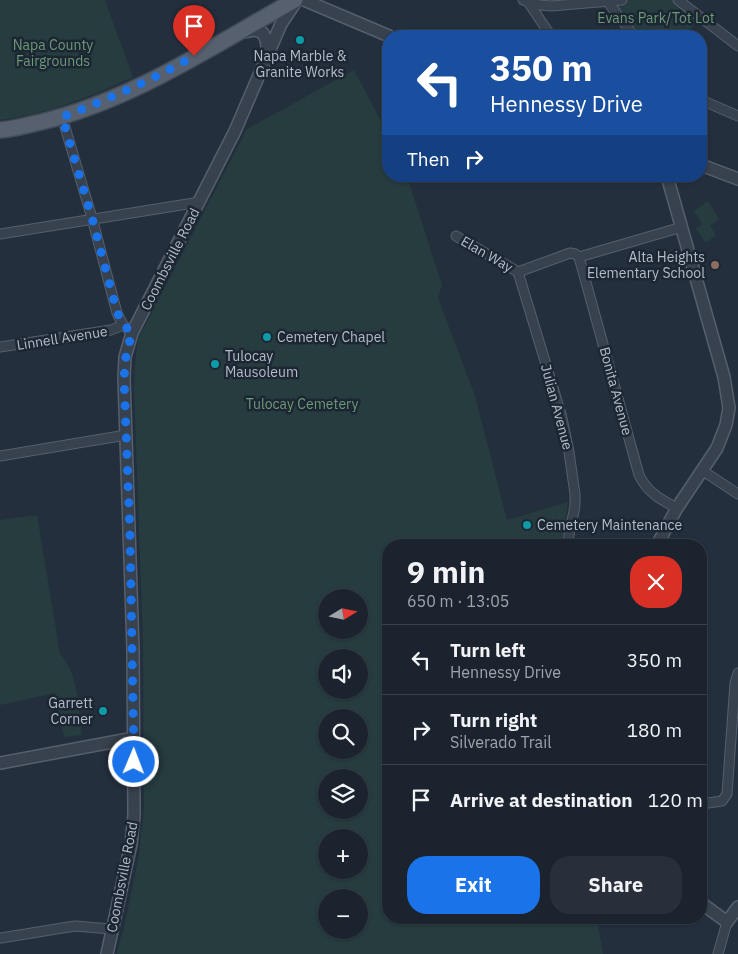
<!DOCTYPE html>
<meta charset="utf-8">
<style>
:root{--surface:#1b232e;--page:#282f3a;--text:#f1f3f6;--muted:#a0a4aa;--line:#39404a;--accent:#1a73e8}
body{margin:0;font-family:"IBM Plex Sans",sans-serif;background:var(--page);color:var(--text);height:100vh;display:flex;flex-direction:column;font-size:19px;white-space:nowrap}
*{box-sizing:border-box;margin:0}
p{font-size:16px;color:var(--muted)}
.icon{flex:none;width:28px;height:28px;fill:none;stroke:currentColor;stroke-width:2;stroke-linecap:round;stroke-linejoin:round}
.map{position:relative;flex:1;overflow:hidden}
.side{position:absolute;left:382px;top:539px;width:325px;height:385px;display:flex;flex-direction:column;background:var(--surface);border-radius:20px;box-shadow:0 1px 4px #0004,0 0 0 1px var(--line)}
.side>*{flex:none}
.hud{position:absolute;left:382px;top:30px;width:325px;height:152px;border-radius:20px;box-shadow:0 1px 4px #0004,0 0 0 1px var(--line);background:#1a4fa0;color:#fff;overflow:hidden}
.needle{width:32px;rotate:80deg}
.fabs{position:absolute;left:318px;top:589px;display:grid;gap:10px}
.fabs a{display:grid;place-items:center;width:50px;height:50px;border-radius:50%;background:var(--surface);box-shadow:0 1px 4px #0004,0 0 0 1px var(--line);font-size:25px}
.pin{position:absolute;display:grid;place-items:center;width:42px;height:42px;color:#fff;margin:-51px -21px;border-radius:50% 50% 50% 0;rotate:-45deg;box-shadow:0 0 5px #0007}
.pin .icon{rotate:45deg}
.me{position:absolute;width:55px;margin:-28px;rotate:1deg;stroke-linejoin:round;filter:drop-shadow(0 0 4px #0008)}
.turn{display:flex;align-items:center;gap:18px;height:105px;padding:0 25px;font-size:22px}
.turn .icon{width:65px;height:65px;stroke-width:2.5}
.turn b{display:block;font-size:35px;line-height:42px}
.then{display:flex;align-items:center;height:48px;padding:0 25px;background:#0003;gap:10px;font-size:19px}
.round{display:grid;place-items:center;flex:none;width:52px;height:52px;border-radius:20px;background:var(--page)}
.overview{display:flex;align-items:center;justify-content:space-between;height:85px;padding:0 25px}
h1{font-size:30px;font-weight:700;line-height:38px}
.primary-button{display:flex;gap:10px;margin-top:auto;padding:10px 25px}
.primary-button a{flex:1;height:58px;border-radius:20px;background:var(--accent);color:#fff;font-size:20px;font-weight:700;line-height:58px;text-align:center}
.primary-button a+a{background:var(--page);color:var(--text)}
ul{padding:0;list-style:none}
li{display:flex;align-items:center;gap:15px;height:70px;padding:0 25px;border-top:1px solid var(--line)}
li div{flex:1}
li b{display:block;font-size:19px}
li em{font-style:normal}
.map>svg:first-child{display:block}
.green{fill:#263c3f;fill-rule:evenodd}
.lines{fill:none;stroke-linecap:round;stroke-linejoin:round}
.minor-casing{stroke:#565f6c;stroke-width:11}
.tertiary-casing{stroke:#565f6c;stroke-width:14}
.primary-casing{stroke:#414a57;stroke-width:18}
.minor{stroke:#38414e;stroke-width:9}
.tertiary{stroke:#38414e;stroke-width:11}
.primary{stroke:#56606e;stroke-width:15}
.route{stroke:#1a73e8;stroke-width:9;stroke-dasharray:0 16.2}
.culture-dot{fill:#0f9aa8;stroke:#1d2633;stroke-width:2}
.education-dot{fill:#8d6e63;stroke:#1d2633;stroke-width:2}
.labels{text-anchor:middle;dominant-baseline:central;stroke-width:5;stroke-linejoin:round;paint-order:stroke}
.park-label{font-size:14px;fill:#6b9a76;stroke:#1d2633}
.poi-label{font-size:14px;fill:#b4bcc9;stroke:#1d2633;text-anchor:start}
.street-label{font-size:14px;fill:#b4bcc9;stroke:#1d2633}
</style>
<div class="map">
<svg width="738" height="954" viewBox="0 0 738 954">
<rect width="100%" height="100%" fill="#242f3e"/>
<path class="green" d="M0 0H105L133 77C95 95 42 116 0 120Z
M622 0H678L704 20 677 36H634L607 1Z
M354 70 389 136V176H407L442 285 438 298 475 396 507 520 568 502 562 545H389V918H597L603 954H117L121 936 123 933 139 855 144 808 143 640 134 390 135 364 138 339 247 129ZM326 598H359V630H326ZM326 658H359V690H326ZM326 718H359V750H326ZM326 778H359V810H326ZM326 838H359V870H326ZM326 898H359V930H326Z
M708 201 719 219 710 226 716 235 706 243 696 229 702 224 694 211Z
M37 515 60 654C79 674 78 709 82 735L64 737 55 693 0 705V520Z"/>
<g class="lines">
<defs>
<path id="minor" d="M523 0 540 5 551 6 622 0
M678 0 738 46
M607 1 634 36
M528 2 551 36
M701 100 738 116
M62 117 92 218 117 313 123 325 132 333
M0 234 200 202
M456 236 518 272
M579 257 639 475C647 492 661 500 677 508
M518 272 561 414 569 452 575 494V506L567 545
M518 272 570 253 575 254 579 257 682 227
M0 347 111 330 123 325
M0 456 126 435
M703 471 738 494
M701 804 722 801 727 794 735 683 738 673
M1 938 75 926 111 929
M718 954 727 922"/>
<path id="tertiary" d="M304 0 389 36
M243 32 255 30 263 33 266 40 268 52
M701 165 738 179
M657 545 677 508 717 448 726 425 729 408 724 377 667 176
M0 763 134 738
M701 903 727 922 738 907
M107 954 131 844 134 815 133 650 124 378 125 357 132 333 235 131 281 24 297 0"/>
<path id="primary" d="M0 130C14 129 27 125 41 122 133 100 214 45 295 0"/>
</defs>
<use href="#minor" class="minor-casing"/>
<use href="#tertiary" class="tertiary-casing"/>
<use href="#primary" class="primary-casing"/>
<use href="#minor" class="minor"/>
<use href="#tertiary" class="tertiary"/>
<use href="#primary" class="primary"/>
</g>
<g class="lines">
<path class="route" d="M134 762 130 534 124 378 126 356 132 332 123 325 117 312 92 218 62 117C108 99 151 81 194 56"/>
</g>
<g class="culture-dot">
<circle cx="300" cy="40" r="5"/>
<circle cx="267" cy="337" r="5"/>
<circle cx="215" cy="364" r="5"/>
<circle cx="527" cy="525" r="5"/>
<circle cx="103" cy="711" r="5"/>
</g>
<circle class="education-dot" cx="715" cy="265" r="5"/>
<g class="labels">
<g class="park-label">
<text x="656" y="18">Evans Park/Tot Lot</text>
<text x="53" y="45">Napa County<tspan x="53" dy="16">Fairgrounds</tspan></text>
<text x="302" y="404">Tulocay Cemetery</text>
</g>
<g class="poi-label">
<text x="300" y="56" text-anchor="middle">Napa Marble &amp;<tspan x="300" dy="16">Granite Works</tspan></text>
<text x="705" y="257" text-anchor="end">Alta Heights<tspan x="705" dy="16">Elementary School</tspan></text>
<text x="277" y="337">Cemetery Chapel</text>
<text x="225" y="356">Tulocay<tspan x="225" dy="16">Mausoleum</tspan></text>
<text x="537" y="525">Cemetery Maintenance</text>
<text x="93" y="703" text-anchor="end">Garrett<tspan x="93" dy="16">Corner</tspan></text>
</g>
<g class="street-label">
<text transform="translate(487 254) rotate(30)">Elan Way</text>
<text transform="translate(170 259) rotate(-63)">Coombsville Road</text>
<text transform="translate(62 338) rotate(-9)">Linnell Avenue</text>
<text transform="translate(616 391) rotate(75)">Bonita Avenue</text>
<text transform="translate(557 407) rotate(75)">Julian Avenue</text>
<text transform="translate(122 877) rotate(-79)">Coombsville Road</text>
</g>
</g>
</svg>
<div class="fabs">
<a><svg class="needle" viewBox="-14 -14 28 28"><path d="M0-13l5 13h-10z" fill="#e53935"/><path d="M0 13l5-13h-10z" fill="#a0a4aa"/></svg></a>
<a><svg class="icon" aria-label="sound" viewBox="0 0 24 24"><path d="M4 9h4l5-4v14l-5-4H4zM17 9q2 3 0 6"/></svg></a>
<a><svg class="icon" aria-label="search" viewBox="0 0 24 24"><circle cx="10" cy="10" r="6"/><path d="M15 15l6 6"/></svg></a>
<a><svg class="icon" aria-label="layers" viewBox="0 0 24 24"><path d="M12 4l9 5-9 5-9-5zM3 14l9 5 9-5"/></svg></a>
<a>+</a>
<a>−</a>
</div>
<div class="pin" style="left:194px;top:56px;background:#d93025"><svg class="icon" aria-label="arrive" viewBox="0 0 24 24"><path d="M6 21V4h12l-3 4 3 4H6"/></svg></div>
<svg class="me" style="left:134px;top:762px" viewBox="-20 -20 40 40"><circle r="17" fill="#1a73e8" stroke="#fff" stroke-width="3"/><path d="M0-11L8 9 0 5-8 9z" fill="#fff"/></svg>
<div class="hud">
<div class="turn"><svg class="icon" aria-label="left" viewBox="0 0 24 24"><path d="M17 20v-9H6M10 6l-5 5 5 5"/></svg><div><b>350 m</b>Hennessy Drive</div></div>
<div class="then">Then<svg class="icon" aria-label="right" viewBox="0 0 24 24"><path d="M7 20v-9h11M14 6l5 5-5 5"/></svg></div>
</div>
<section class="side">
<div class="overview"><div><h1>9 min</h1><p>650 m · 13:05</p></div><a class="round" style="background:#d93025;color:#fff"><svg class="icon" aria-label="close" viewBox="0 0 24 24"><path d="M6 6l12 12M18 6L6 18"/></svg></a></div>
<ul>
<li><svg class="icon" aria-label="left" viewBox="0 0 24 24"><path d="M17 20v-9H6M10 6l-5 5 5 5"/></svg><div><b>Turn left</b><p>Hennessy Drive</p></div><em>350 m</em></li>
<li><svg class="icon" aria-label="right" viewBox="0 0 24 24"><path d="M7 20v-9h11M14 6l5 5-5 5"/></svg><div><b>Turn right</b><p>Silverado Trail</p></div><em>180 m</em></li>
<li><svg class="icon" aria-label="arrive" viewBox="0 0 24 24"><path d="M6 21V4h12l-3 4 3 4H6"/></svg><div><b>Arrive at destination</b></div><em>120 m</em></li>
</ul>
<div class="primary-button"><a>Exit</a><a>Share</a></div>
</section>
</div>
